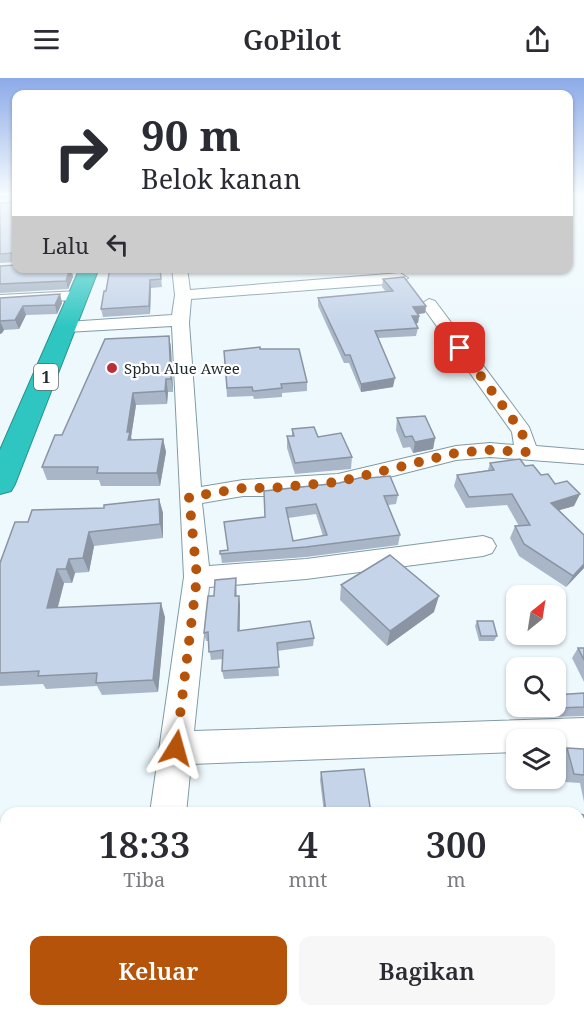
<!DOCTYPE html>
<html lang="id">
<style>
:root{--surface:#fff;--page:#f7f7f7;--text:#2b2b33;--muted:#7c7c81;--accent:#b45309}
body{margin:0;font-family:"Noto Serif",serif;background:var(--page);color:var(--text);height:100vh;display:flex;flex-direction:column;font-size:22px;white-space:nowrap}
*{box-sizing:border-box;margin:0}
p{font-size:20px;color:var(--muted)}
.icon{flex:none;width:33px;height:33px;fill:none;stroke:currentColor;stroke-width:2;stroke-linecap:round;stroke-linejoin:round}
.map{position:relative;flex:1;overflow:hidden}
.panel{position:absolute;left:0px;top:729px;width:585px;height:210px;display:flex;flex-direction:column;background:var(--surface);border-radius:18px 18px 0 0;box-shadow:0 2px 4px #0004}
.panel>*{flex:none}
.top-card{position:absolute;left:12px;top:12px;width:561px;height:183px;border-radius:12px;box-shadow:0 2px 4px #0004;background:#fff;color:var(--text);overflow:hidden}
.needle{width:39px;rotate:30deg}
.controls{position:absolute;left:506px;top:507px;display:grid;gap:12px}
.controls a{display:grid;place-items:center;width:60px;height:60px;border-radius:12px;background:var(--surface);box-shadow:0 2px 4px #0004;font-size:30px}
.pin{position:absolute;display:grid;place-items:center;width:51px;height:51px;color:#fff;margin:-26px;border-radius:12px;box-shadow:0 3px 9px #0006}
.me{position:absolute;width:66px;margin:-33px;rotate:8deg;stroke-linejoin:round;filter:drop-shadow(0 0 4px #0008)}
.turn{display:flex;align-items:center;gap:21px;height:126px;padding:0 30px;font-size:27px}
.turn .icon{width:78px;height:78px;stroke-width:2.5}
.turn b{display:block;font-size:42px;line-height:51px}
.then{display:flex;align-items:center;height:57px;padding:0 30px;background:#0003;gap:12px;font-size:22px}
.eta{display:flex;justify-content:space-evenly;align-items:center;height:102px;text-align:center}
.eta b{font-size:36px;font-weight:600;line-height:42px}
.button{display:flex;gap:12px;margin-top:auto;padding:12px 30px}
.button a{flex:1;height:69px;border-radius:12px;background:var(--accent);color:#fff;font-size:24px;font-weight:600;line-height:69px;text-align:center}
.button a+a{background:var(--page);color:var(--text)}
header{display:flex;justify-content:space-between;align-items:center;height:78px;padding:0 30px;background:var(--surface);font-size:27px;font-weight:600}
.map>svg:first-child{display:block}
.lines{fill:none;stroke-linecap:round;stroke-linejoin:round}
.minor-casing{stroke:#819ba5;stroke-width:2}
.highway-casing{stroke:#298f8e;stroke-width:2}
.minor{fill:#fff;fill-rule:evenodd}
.highway{fill:#2fc6c1;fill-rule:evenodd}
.wall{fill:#a9b6c8;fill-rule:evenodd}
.shaded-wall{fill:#8a94a3}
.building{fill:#c5d4e9;stroke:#8a94a3;stroke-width:1.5;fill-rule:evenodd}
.route{stroke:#b45309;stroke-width:10;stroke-dasharray:0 18}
.poi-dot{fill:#bd2d37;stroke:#fff;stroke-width:2}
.labels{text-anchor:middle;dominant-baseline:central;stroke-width:4.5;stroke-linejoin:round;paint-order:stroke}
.far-poi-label{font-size:15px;fill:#1f2a2e;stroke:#fff;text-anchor:start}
.shield{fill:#fff;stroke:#626a6d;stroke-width:1.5}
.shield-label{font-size:16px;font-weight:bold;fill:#1f2a2e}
</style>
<header><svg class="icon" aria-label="menu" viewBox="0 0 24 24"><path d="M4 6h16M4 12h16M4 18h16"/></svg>GoPilot<svg class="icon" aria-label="share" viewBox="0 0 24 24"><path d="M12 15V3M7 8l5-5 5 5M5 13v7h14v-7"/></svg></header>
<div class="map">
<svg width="584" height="939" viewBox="0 0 584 939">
<rect width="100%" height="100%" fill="#eef9fd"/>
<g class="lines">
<defs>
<path id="minor" d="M172 190H187L190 212 400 195 408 200 400 205 191 221 189 245 201 409 243 402 338 396 456 368 490 365 514 367 512 354 421 226 429 221 435 223 529 349 536 368 584 372V386L490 379 456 382 338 412 272 418H243L202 425 209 488 306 481 483 458 492 461 496 468 492 475 483 478 306 501 209 509 194 653 584 640V672L555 673V662H516V674L191 686 186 735H150L184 499 172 248 67 254 61 253 58 249 61 245 67 244 172 237 175 217Z
M79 213 85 215 87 218 85 221 0 227V217Z
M579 783H584V821H579Z
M6 819V859L0 860V820Z
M117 933H161L160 939H116Z"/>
<path id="highway" d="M80 190H99L15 406 11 413 0 416V372Z"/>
</defs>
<use href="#minor" class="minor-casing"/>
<use href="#highway" class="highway-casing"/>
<use href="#minor" class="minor"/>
<use href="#highway" class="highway"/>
</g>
<path class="wall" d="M0 117H16V185V184L0 185V125L15 124V120L0 121Z
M0 188 16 190H71L73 199 68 211 0 215Z
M160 190 162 209 151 210 150 236 103 239 101 231 106 213Z
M368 190H393L392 193 372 195Z
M383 201 426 228 425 235 418 236 419 238 418 245 415 246 418 250 416 258 378 260 393 309 361 314 349 285H344L318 228V220L386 214 382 209Z
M60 216 62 225 57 236 26 237 19 251 4 252 2 255 0 256V220Z
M169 258 171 270 173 314H168L167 326 136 327 131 359 132 362 163 361 166 374 160 408H101L99 402H47L42 389 62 357Z
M260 271 307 304V313L282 315V319L254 321 253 318 227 319 224 273Z
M397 340 435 360 433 371 413 375 410 369 403 370 396 352Z
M292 351 318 359 352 379 351 391 295 396 287 370V358H292Z
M490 385 525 388 555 406 574 428 559 432 584 457V490L566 509 519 478 510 460 515 448H519L507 427 466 430 454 408 457 397 488 392Z
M369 400 398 417 396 426 388 427 400 457 398 467 306 479 222 485 220 473 228 472 265 439 339 405ZM316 436 323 458 293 463 288 440Z
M159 421 163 435V460L94 468 89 494 75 495 72 505H64L58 529 165 539 158 614 102 617 97 608 46 611 43 606 0 608V485L28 444 104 430Z
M236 500 237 518 240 527V552L314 560 313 568 277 573 279 598 224 601 222 593 223 581 211 582 208 563H206L204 555 214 518Z
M341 507 434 534 387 568 340 522Z
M477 543 497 558 494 563H479L475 548Z
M578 570H584V604L572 580Z
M584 615V638L552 639 548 628H555V617Z
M567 670 584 671V724L580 705 565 704 559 679Z
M321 694 371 735H324L320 702Z
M579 736 584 737V781H579Z
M579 856 584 874V887L579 889 584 939H489L488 933H579Z"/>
<path class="shaded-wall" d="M71 190 73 199 68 211 66 203Z
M150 202 151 210 150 236 149 228Z
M60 216 62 225 57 236 55 227Z
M23 228 26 237 19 251 15 242Z
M426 228 425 235 412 237 413 229Z
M412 238H419L418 245 410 246Z
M0 243 4 252 2 255 0 256Z
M169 258 171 270 173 314 171 301Z
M395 300 393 309 361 314V306Z
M166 301 168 314 167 326 165 313Z
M133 315 136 327 131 359 133 367 132 375 127 354Z
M435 360 433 371 413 375 415 364Z
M163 361 166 374 160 408 157 395Z
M580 416 574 428 546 436 551 425Z
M159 421 163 435V460L160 446Z
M89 454 94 468 89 494 83 480Z
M69 481 75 495 72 505 66 491Z
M584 486V490L566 509 573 498Z
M57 491 64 505 54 543 47 530Z
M239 518 240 527 239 561 238 553Z
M439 518 434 534 387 568 390 553Z
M161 525 165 539 158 614 153 602Z"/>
<path class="building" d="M15 117H16V179H15L13 175 0 176V125L15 124Z
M16 187V190H70L66 203 0 206V188Z
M110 190H160L161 201 150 202 149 228 101 231 104 213H106Z
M404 199 426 228 413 229 419 238H412L418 250 375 253 395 300 361 306 350 277H345L318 220 393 213 383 201Z
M60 216 55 227 23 228 15 242 0 243V220Z
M169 258 171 301H166L165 313 133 315 127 354H130L128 362 163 361 157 395H97L98 389H42L55 357H62L105 261Z
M260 269V271H299L307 304 281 306 282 310 253 313 252 309 227 310 224 273Z
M425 338 435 360 415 364 412 358 405 359 397 340Z
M314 349 318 359 341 355 352 379 295 385 287 358H294L292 351Z
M520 381 525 388 533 387 541 397 548 396 555 406 567 403 580 416 551 425 584 457V486L573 498 524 466 515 448 530 447 512 416 469 419 457 397 494 392 490 385Z
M367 398 369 400 390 398 398 417 384 418 400 457 306 469 220 476V473L228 472 224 444 265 439 264 413 339 405ZM316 426 327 457 293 463 286 430Z
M159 421 160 446 89 454 83 480 69 481 66 491H57L47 530 161 525 153 602 96 605 97 595 38 598 39 593 0 595V485L15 444H28L32 432 104 430V427Z
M390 477 439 518 390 553 341 507Z
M236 500 235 518H239L238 553 310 543 314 560 277 565 279 589 222 593 223 572 209 574 208 554 204 555 208 518H214L215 502Z
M477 543H493L497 558H481Z
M578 570H584V582Z
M584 615V629L558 630 555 621V617Z
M567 670 584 671V697L574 696Z
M364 691 371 735H326L321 694Z
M521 732 559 735H522Z
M579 736 584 737V774H579Z
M579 856 584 874V886H579Z
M579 889 584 909V939H499L498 933H579Z"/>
<linearGradient id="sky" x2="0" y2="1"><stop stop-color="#8caae8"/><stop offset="0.47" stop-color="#f7fcfe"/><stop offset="1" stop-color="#f7fcfe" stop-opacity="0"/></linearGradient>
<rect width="584" height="249" fill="url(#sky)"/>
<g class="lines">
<path class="route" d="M176 670 197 499 189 419 243 410H272L338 404 456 375 490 372 526 374 522 354 460 270"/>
</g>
<circle class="poi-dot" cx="112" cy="290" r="6"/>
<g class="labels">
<g class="far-poi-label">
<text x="124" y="290">Spbu Alue Awee</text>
</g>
<rect class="shield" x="34" y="286" width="24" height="26" rx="4.5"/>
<g class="shield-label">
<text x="46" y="299">1</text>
</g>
</g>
</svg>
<div class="controls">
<a><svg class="needle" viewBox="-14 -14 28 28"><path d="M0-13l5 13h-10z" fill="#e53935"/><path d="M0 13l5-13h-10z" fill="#7c7c81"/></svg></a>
<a><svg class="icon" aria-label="search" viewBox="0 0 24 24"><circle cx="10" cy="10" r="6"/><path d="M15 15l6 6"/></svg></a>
<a><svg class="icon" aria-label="layers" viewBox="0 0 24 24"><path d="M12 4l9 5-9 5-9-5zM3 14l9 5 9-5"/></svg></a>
</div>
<div class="pin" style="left:460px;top:270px;background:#d93025"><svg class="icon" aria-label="arrive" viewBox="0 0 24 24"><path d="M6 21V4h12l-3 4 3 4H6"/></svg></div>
<svg class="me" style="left:176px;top:670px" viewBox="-20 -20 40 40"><path d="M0-17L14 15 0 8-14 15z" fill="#b45309" stroke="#fff" stroke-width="4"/></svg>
<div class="top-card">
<div class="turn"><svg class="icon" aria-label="right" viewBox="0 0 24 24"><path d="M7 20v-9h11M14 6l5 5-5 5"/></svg><div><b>90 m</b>Belok kanan</div></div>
<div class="then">Lalu<svg class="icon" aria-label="left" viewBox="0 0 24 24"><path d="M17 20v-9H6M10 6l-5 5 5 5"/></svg></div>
</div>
<section class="panel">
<div class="eta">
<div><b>18:33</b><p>Tiba</p></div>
<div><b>4</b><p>mnt</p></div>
<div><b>300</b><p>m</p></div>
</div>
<div class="button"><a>Keluar</a><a>Bagikan</a></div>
</section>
</div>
